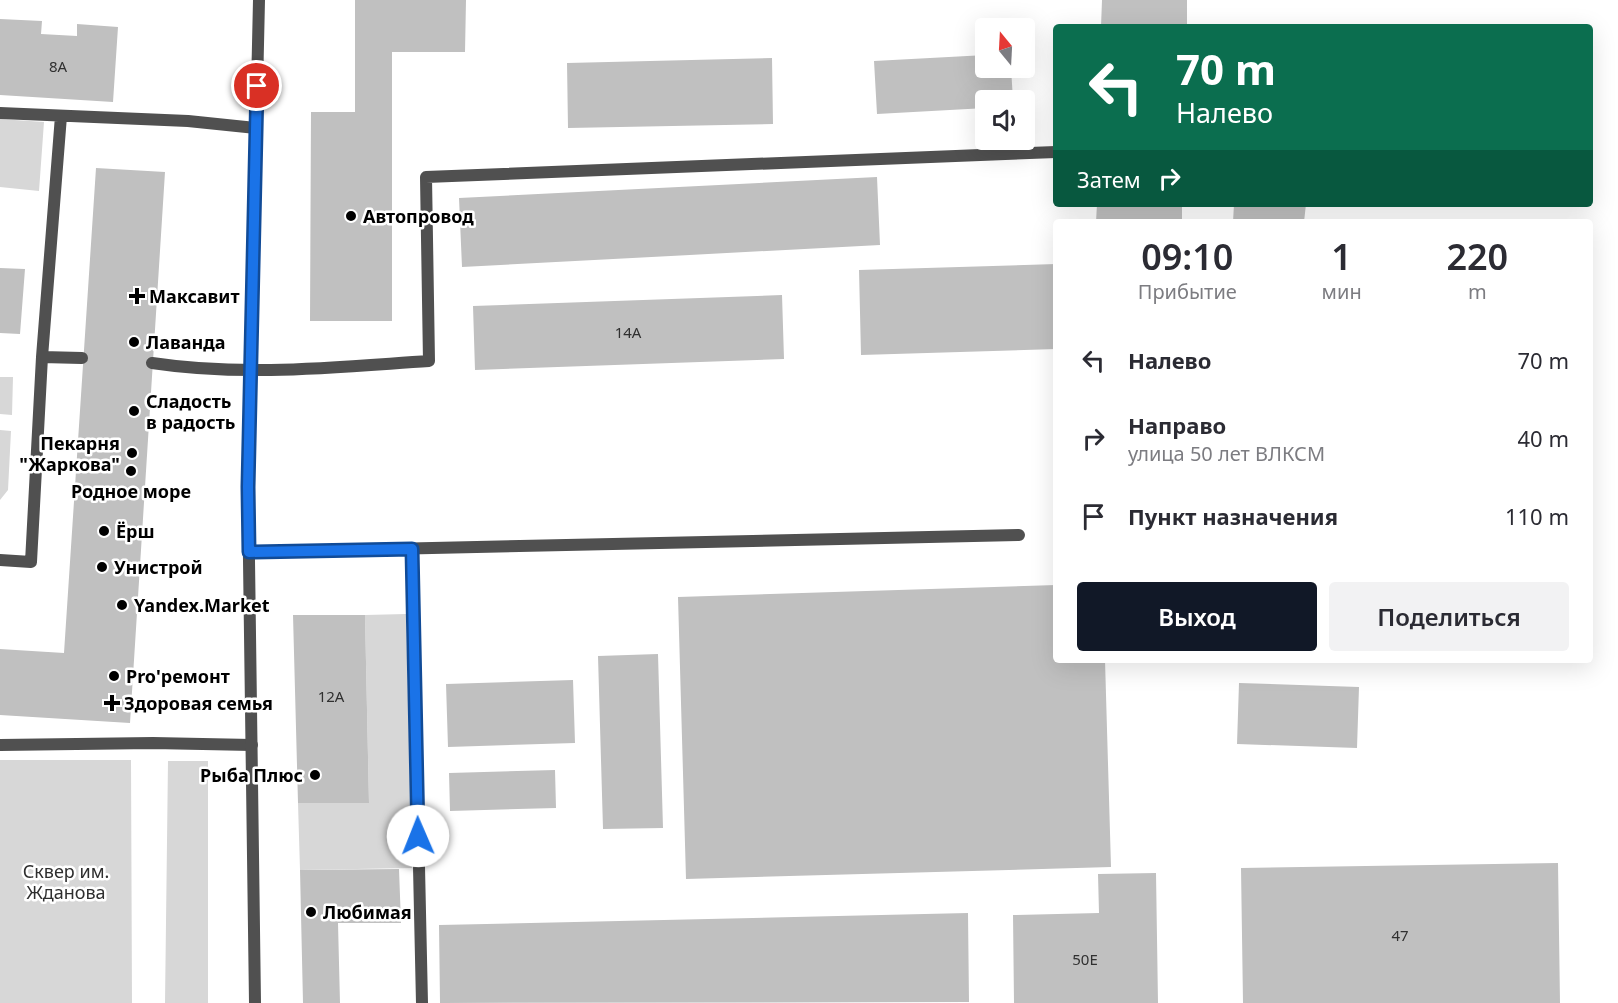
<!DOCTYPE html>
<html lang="ru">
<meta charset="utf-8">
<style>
:root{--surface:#fff;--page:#f2f2f3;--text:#2b2b33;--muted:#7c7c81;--accent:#111827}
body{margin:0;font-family:"Noto Sans",sans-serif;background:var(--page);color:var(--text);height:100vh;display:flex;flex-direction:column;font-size:22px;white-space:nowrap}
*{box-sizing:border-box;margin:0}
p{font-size:20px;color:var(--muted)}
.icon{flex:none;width:33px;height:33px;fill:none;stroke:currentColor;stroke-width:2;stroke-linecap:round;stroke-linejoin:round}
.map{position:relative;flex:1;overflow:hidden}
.sheet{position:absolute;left:1053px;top:219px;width:540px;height:444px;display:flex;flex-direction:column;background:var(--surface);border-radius:6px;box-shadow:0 6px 24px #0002}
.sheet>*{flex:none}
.banner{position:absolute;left:1053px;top:24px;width:540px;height:183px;border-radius:6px;box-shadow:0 6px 24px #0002;background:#0b6e4f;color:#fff;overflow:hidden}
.needle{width:39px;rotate:342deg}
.tools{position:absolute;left:975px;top:18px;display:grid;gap:12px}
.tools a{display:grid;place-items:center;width:60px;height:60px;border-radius:6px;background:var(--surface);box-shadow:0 6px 24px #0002;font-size:30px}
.pin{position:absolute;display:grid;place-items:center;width:51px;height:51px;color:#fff;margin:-26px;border:3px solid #fff;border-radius:50%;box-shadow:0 2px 6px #0007}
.me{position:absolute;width:66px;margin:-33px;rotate:359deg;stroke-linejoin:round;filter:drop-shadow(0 0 4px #0008)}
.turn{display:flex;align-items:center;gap:21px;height:126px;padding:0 24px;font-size:27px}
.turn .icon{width:78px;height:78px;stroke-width:2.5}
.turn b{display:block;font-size:42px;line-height:51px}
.then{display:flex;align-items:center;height:57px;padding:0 24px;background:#0003;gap:12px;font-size:22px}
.eta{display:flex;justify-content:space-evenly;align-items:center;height:102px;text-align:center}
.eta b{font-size:36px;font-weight:600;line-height:42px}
.primary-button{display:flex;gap:12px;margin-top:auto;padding:12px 24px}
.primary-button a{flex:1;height:69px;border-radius:6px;background:var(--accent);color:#fff;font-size:24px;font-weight:600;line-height:69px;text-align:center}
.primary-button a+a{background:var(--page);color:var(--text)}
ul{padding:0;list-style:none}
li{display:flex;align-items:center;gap:18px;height:78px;padding:0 24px}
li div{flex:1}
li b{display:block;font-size:22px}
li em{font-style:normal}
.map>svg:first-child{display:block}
.green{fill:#d7d7d7}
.building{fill:#c0c0c0}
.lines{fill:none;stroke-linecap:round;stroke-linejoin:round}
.service{stroke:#505050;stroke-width:12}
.tertiary{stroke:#505050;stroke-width:12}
.route-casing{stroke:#114b97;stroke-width:15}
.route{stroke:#1a73e8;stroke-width:10}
.poi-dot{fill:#000;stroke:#fff;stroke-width:2}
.labels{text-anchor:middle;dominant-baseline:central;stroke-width:5;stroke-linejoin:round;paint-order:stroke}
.number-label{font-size:15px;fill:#303030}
.poi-label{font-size:18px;font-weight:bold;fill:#000;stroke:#fff;text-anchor:start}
.park-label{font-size:18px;fill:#2e2e2e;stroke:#fff}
</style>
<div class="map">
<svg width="1618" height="1003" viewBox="0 0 1618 1003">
<rect width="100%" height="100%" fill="#fff"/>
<path class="green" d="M0 119 44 122 39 191 0 187Z
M0 377H13L12 415 0 414Z
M0 430 11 431 8 490 0 500Z
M406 614 412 868 300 870 298 803H369L365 615Z
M0 760H131L132 1003H0Z
M168 761H208V1003H165Z"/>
<path class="building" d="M355 0H466L465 52H392V321H310L311 112H355Z
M1102 0H1187V27H1101Z
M0 19 42 21 41 34 77 36V24L118 27 113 102 0 95Z
M986 55V68H1011L1013 100H986V108L877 114 874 61Z
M772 58 773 124 568 128 567 63Z
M96 168 165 172 130 723 0 715V649L64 653Z
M877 177 880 245 462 267 459 198Z
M1097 204H1182V222H1096Z
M1234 204H1306L1304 222H1233Z
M1056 264V349L861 355 859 270Z
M0 268 25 269 20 334 0 333Z
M782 295 784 359 475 370 473 306Z
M1056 585V660H1105L1111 867 686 879 678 597Z
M293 615H365L369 803H298Z
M658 654 663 828 603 829 598 656Z
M573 680 575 743 448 747 446 684Z
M1239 683 1359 687 1357 748 1237 744Z
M555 770 556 808 450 811 449 773Z
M1558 863 1560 1003H1243L1241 868Z
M399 869 401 923H338L340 1003H303L300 870Z
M1156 873 1158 1003H1014L1013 915 1099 913 1098 874Z
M968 913 969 1002 440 1003 439 925Z"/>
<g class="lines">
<path class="service" d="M0 113 188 121 256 128
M42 357 61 116
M152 363C244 377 337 367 429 361L426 177 1056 152
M412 549 422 1003
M249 552 1019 535
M0 560 31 562 42 357 82 358
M0 745 153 743 252 745"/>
<path class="tertiary" d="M255 1003 248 487 259 0"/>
</g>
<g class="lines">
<defs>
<path id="route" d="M257 86 248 487 249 552 412 549 418 836"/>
</defs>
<use href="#route" class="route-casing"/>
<use href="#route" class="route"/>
</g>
<g class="poi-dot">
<circle cx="351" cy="216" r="6"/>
<path d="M134 287h6v6h6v6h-6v6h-6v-6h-6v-6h6z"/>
<circle cx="134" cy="342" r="6"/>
<circle cx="134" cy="411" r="6"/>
<circle cx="132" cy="453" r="6"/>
<circle cx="131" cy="471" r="6"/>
<circle cx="104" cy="531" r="6"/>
<circle cx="102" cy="567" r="6"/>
<circle cx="122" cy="605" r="6"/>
<circle cx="114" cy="676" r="6"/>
<path d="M109 694h6v6h6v6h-6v6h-6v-6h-6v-6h6z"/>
<circle cx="315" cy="775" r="6"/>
<circle cx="311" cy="912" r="6"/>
</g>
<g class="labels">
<g class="number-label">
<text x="58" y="66">8А</text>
<text x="628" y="332">14А</text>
<text x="331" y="696">12А</text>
<text x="1400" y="935">47</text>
<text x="1085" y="959">50Е</text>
</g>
<g class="poi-label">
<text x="363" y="216">Автопровод</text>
<text x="149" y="296">Максавит</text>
<text x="146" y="342">Лаванда</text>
<text x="146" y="401">Сладость<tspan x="146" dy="21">в радость</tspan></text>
<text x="120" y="443" text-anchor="end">Пекарня<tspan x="120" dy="21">"Жаркова"</tspan></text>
<text x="131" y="491" text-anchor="middle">Родное море</text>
<text x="116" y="531">Ёрш</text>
<text x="114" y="567">Унистрой</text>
<text x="134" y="605">Yandex.Market</text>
<text x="126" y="676">Pro'ремонт</text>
<text x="124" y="703">Здоровая семья</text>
<text x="303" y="775" text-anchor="end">Рыба Плюс</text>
<text x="323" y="912">Любимая</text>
</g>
<g class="park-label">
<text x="66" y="871">Сквер им.<tspan x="66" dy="21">Жданова</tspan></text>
</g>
</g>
</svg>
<div class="tools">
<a><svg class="needle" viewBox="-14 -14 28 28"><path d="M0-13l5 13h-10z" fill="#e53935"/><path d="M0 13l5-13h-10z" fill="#7c7c81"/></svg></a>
<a><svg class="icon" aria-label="sound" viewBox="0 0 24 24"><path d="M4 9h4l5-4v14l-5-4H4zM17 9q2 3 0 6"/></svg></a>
</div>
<div class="pin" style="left:257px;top:86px;background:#d93025"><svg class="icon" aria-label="arrive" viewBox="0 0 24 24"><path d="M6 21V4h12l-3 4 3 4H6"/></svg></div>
<svg class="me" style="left:418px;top:836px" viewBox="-20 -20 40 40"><circle r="19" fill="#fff"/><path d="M0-13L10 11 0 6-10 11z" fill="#1a73e8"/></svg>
<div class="banner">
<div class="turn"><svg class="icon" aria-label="left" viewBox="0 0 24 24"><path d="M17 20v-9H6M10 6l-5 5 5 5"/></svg><div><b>70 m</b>Налево</div></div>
<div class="then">Затем<svg class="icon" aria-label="right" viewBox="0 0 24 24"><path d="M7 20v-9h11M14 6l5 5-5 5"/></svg></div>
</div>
<section class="sheet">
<div class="eta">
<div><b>09:10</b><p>Прибытие</p></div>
<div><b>1</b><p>мин</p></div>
<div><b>220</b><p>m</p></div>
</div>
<ul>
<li><svg class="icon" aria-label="left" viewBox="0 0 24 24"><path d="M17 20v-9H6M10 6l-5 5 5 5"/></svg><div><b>Налево</b></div><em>70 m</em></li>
<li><svg class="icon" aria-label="right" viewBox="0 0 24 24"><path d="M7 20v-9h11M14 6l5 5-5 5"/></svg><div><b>Направо</b><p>улица 50 лет ВЛКСМ</p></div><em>40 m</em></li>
<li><svg class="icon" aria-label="arrive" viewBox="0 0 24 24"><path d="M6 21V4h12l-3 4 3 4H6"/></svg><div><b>Пункт назначения</b></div><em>110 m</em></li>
</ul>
<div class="primary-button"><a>Выход</a><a>Поделиться</a></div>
</section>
</div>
